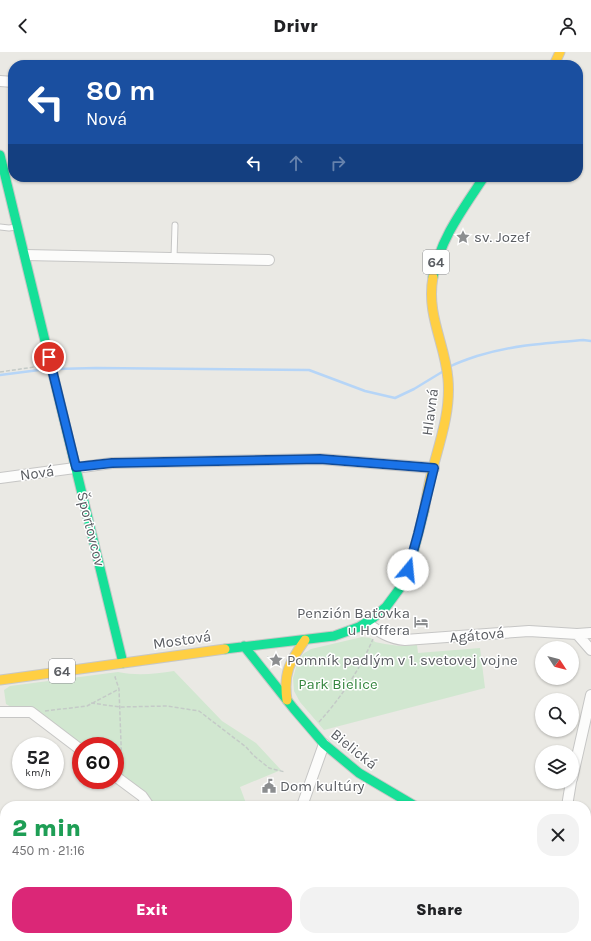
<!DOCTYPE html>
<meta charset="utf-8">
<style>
:root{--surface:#fff;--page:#f2f2f2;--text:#202124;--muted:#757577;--accent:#db2777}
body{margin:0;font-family:Karla,sans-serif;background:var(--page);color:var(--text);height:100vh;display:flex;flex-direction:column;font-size:15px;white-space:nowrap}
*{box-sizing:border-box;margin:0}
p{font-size:13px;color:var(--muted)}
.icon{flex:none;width:22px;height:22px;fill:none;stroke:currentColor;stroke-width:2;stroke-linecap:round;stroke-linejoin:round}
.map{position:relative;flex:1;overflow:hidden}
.drawer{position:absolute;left:0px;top:749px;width:591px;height:140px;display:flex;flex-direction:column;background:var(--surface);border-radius:16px 16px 0 0;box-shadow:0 1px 3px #0004}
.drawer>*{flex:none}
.guide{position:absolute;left:8px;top:8px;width:575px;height:122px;border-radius:16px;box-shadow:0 1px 3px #0004;background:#1a4fa0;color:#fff;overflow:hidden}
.needle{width:26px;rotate:126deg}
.fabs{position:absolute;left:535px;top:589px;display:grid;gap:8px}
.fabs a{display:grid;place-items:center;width:44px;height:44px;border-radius:50%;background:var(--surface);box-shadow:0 1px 3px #0004;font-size:20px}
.speed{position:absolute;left:12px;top:685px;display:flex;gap:8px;font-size:20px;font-weight:700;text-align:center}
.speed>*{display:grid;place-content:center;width:52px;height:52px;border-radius:50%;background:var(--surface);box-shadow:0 1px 3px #0004;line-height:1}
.speed small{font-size:10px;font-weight:400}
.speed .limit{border:6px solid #d22;background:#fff;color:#111}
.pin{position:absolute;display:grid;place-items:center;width:34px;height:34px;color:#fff;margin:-17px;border:2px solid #fff;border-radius:50%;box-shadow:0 1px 4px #0007}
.me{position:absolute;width:44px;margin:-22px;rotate:17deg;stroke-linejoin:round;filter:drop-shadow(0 0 3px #0008)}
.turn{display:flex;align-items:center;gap:14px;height:84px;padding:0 12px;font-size:18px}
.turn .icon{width:52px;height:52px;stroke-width:2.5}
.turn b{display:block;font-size:28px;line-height:34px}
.lanes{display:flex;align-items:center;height:38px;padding:0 12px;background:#0003;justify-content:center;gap:20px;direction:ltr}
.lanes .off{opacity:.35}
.round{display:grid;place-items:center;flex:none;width:42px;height:42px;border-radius:16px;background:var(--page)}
.overview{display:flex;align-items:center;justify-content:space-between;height:68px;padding:0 12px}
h1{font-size:24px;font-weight:800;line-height:30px;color:#1e9e55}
.cta{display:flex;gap:8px;margin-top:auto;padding:8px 12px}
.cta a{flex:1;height:46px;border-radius:16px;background:var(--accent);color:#fff;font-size:16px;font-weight:800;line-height:46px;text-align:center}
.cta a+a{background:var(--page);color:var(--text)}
header{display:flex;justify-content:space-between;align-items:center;height:52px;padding:0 12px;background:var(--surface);font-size:18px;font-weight:800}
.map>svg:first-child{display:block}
.green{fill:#d1e7d0}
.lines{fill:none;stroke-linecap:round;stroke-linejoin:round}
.stream{stroke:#b6d5f7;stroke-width:2.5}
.lane-casing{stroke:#c6c6c5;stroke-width:7}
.street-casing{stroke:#c6c6c5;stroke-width:12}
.fast-casing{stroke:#c7c7c6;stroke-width:11}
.slow-casing{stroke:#c7c7c6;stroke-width:11}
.path{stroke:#c4cac7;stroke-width:1.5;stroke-dasharray:4 2;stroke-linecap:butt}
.lane{stroke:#fcfcfb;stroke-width:5}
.street{stroke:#fcfcfb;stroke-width:10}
.fast{stroke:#16e098;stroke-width:9}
.slow{stroke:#ffcf43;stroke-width:9}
.route-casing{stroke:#114b97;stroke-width:10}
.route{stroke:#1a73e8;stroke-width:7}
.labels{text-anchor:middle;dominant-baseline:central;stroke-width:3;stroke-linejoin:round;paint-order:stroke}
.shield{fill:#fff;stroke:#8c8e91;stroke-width:1}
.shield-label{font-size:14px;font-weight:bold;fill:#5a5d62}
.poi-label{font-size:15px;fill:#5a5d62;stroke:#fff;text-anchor:start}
.street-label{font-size:15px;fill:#5a5d62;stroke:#fff}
.park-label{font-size:15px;fill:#35863f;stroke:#fff}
</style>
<header><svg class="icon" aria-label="back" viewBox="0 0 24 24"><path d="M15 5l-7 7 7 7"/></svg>Drivr<svg class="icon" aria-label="person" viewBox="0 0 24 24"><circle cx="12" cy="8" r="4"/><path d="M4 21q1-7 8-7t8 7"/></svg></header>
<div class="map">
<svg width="591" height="889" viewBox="0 0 591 889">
<rect width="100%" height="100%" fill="#eae9e4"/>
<path class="green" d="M362 585 371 586 375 590 385 592 400 594 417 593 418 601 480 596 485 636 324 678 300 650 294 639 293 626 297 612 303 602 311 597Z
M174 619 222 669 256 691 281 718 240 735 247 754H154L147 741 115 717V694H83L33 657 16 658 6 652 4 638 10 634 118 620C137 624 155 622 174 619Z"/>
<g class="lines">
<path class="stream" d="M451 314C459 310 468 307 477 304 513 293 546 291 583 288L591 289
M56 317 96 316 309 318 365 339 395 346 414 337 442 320
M0 323 47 317"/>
<defs>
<path id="lane" d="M0 175 9 176 16 175
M174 206 175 173"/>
<path id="street" d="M0 29 13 30
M25 203 269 208
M0 426 112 411 320 407 434 416
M367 571C379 580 390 587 405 588L529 579 577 582 591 581
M577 582 591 598
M0 660H31L81 698
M115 724 142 744 149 754
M572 727 591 643
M302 754 324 692
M567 754 571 730
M0 819 5 818
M181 884 182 889
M261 889V884"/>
<path id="fast" d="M0 103 123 611
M433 225C440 187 463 157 484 125
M244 594 294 657 324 692 359 721 415 754
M225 597 334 584 359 575 373 566 386 555 400 536 412 506 424 459"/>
<path id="slow" d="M554 13 560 0
M424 459C426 447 428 435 431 423 439 392 451 360 448 327 445 291 426 263 433 225
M0 628 225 597
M287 648C283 621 290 609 305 588
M512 884 513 889"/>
</defs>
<use href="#lane" class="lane-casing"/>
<use href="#street" class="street-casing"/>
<use href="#fast" class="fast-casing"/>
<use href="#slow" class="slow-casing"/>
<path class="path" d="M0 320 41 314
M267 605 274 607V609L277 611 279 607 275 605 274 607
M116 625H115L119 637 122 718
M91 651 120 655 167 654 199 659 246 695 253 703 269 716 285 720
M45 659 87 654 119 637
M319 670C341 646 360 617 373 587
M541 889V884"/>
<use href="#lane" class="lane"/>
<use href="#street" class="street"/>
<use href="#fast" class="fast"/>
<use href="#slow" class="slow"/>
</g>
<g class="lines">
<defs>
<path id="route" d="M49 305 76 415 112 411 320 407 434 416 418 482 408 518"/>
</defs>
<use href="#route" class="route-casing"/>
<use href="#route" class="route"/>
</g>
<defs>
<symbol id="sight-bare" viewBox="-9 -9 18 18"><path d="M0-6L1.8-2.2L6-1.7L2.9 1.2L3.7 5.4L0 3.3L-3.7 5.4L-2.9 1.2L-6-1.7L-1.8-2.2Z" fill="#8c8e90" stroke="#fff" stroke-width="2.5" paint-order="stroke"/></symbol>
<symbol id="hotel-bare" viewBox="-9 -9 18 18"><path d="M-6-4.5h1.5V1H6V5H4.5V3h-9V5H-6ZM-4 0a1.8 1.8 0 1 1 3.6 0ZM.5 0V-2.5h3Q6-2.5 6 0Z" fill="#8c8e90" stroke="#fff" stroke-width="2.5" paint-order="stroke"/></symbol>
<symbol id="civic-bare" viewBox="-9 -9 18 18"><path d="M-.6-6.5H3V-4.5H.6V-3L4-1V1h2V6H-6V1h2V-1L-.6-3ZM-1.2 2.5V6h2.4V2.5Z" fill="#8c8e90" stroke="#fff" stroke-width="2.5" paint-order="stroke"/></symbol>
</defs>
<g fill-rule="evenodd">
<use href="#sight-bare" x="453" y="175" width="20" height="20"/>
<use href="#hotel-bare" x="411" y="560" width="20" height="20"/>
<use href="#sight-bare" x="266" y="598" width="20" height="20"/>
<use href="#civic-bare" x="259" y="724" width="20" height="20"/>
</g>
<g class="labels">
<g class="shield">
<rect x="423" y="198" width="26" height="24" rx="3"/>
<rect x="49" y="607" width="26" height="24" rx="3"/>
</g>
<g class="shield-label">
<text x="436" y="210">64</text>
<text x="62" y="619">64</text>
</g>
<g class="poi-label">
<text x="474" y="185">sv. Jozef</text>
<text x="410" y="561" text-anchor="end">Penzión Baťovka<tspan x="410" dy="17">u Hoffera</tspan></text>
<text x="287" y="608">Pomník padlým v 1. svetovej vojne</text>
<text x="280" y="734">Dom kultúry</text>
</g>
<g class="street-label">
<text transform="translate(430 360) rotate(-82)">Hlavná</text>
<text transform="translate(37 421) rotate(-8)">Nová</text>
<text transform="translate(91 477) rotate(76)">Športovcov</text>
<text transform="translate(477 583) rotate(-5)">Agátová</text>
<text transform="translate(182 588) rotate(-8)">Mostová</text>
<text transform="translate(354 697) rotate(39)">Bielická</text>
</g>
<g class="park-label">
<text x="338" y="632">Park Bielice</text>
</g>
</g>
</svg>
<div class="fabs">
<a><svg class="needle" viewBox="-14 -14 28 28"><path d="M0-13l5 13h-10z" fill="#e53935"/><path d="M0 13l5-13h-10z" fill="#757577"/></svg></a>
<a><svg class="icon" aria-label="search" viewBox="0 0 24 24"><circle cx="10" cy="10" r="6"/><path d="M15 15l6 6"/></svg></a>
<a><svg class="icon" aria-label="layers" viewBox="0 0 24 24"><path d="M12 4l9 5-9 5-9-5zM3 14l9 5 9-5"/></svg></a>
</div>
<div class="speed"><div>52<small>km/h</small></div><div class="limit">60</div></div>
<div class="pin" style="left:49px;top:305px;background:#d93025"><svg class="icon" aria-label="arrive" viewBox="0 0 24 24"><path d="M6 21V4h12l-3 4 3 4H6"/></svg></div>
<svg class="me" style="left:408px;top:518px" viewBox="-20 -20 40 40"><circle r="19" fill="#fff"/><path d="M0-13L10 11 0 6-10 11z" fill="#1a73e8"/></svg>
<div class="guide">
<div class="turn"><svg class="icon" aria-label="left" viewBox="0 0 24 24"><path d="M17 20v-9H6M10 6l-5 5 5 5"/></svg><div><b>80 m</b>Nová</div></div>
<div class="lanes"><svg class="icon" aria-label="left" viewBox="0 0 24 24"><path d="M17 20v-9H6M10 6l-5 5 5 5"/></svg><svg class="icon off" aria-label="ahead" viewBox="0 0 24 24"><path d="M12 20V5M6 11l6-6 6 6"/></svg><svg class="icon off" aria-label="right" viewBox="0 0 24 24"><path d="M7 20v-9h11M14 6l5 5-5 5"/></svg></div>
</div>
<section class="drawer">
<div class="overview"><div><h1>2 min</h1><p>450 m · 21:16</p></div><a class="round"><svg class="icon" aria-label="close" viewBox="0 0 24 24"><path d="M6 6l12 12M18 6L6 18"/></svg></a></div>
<div class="cta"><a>Exit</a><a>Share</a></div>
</section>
</div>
